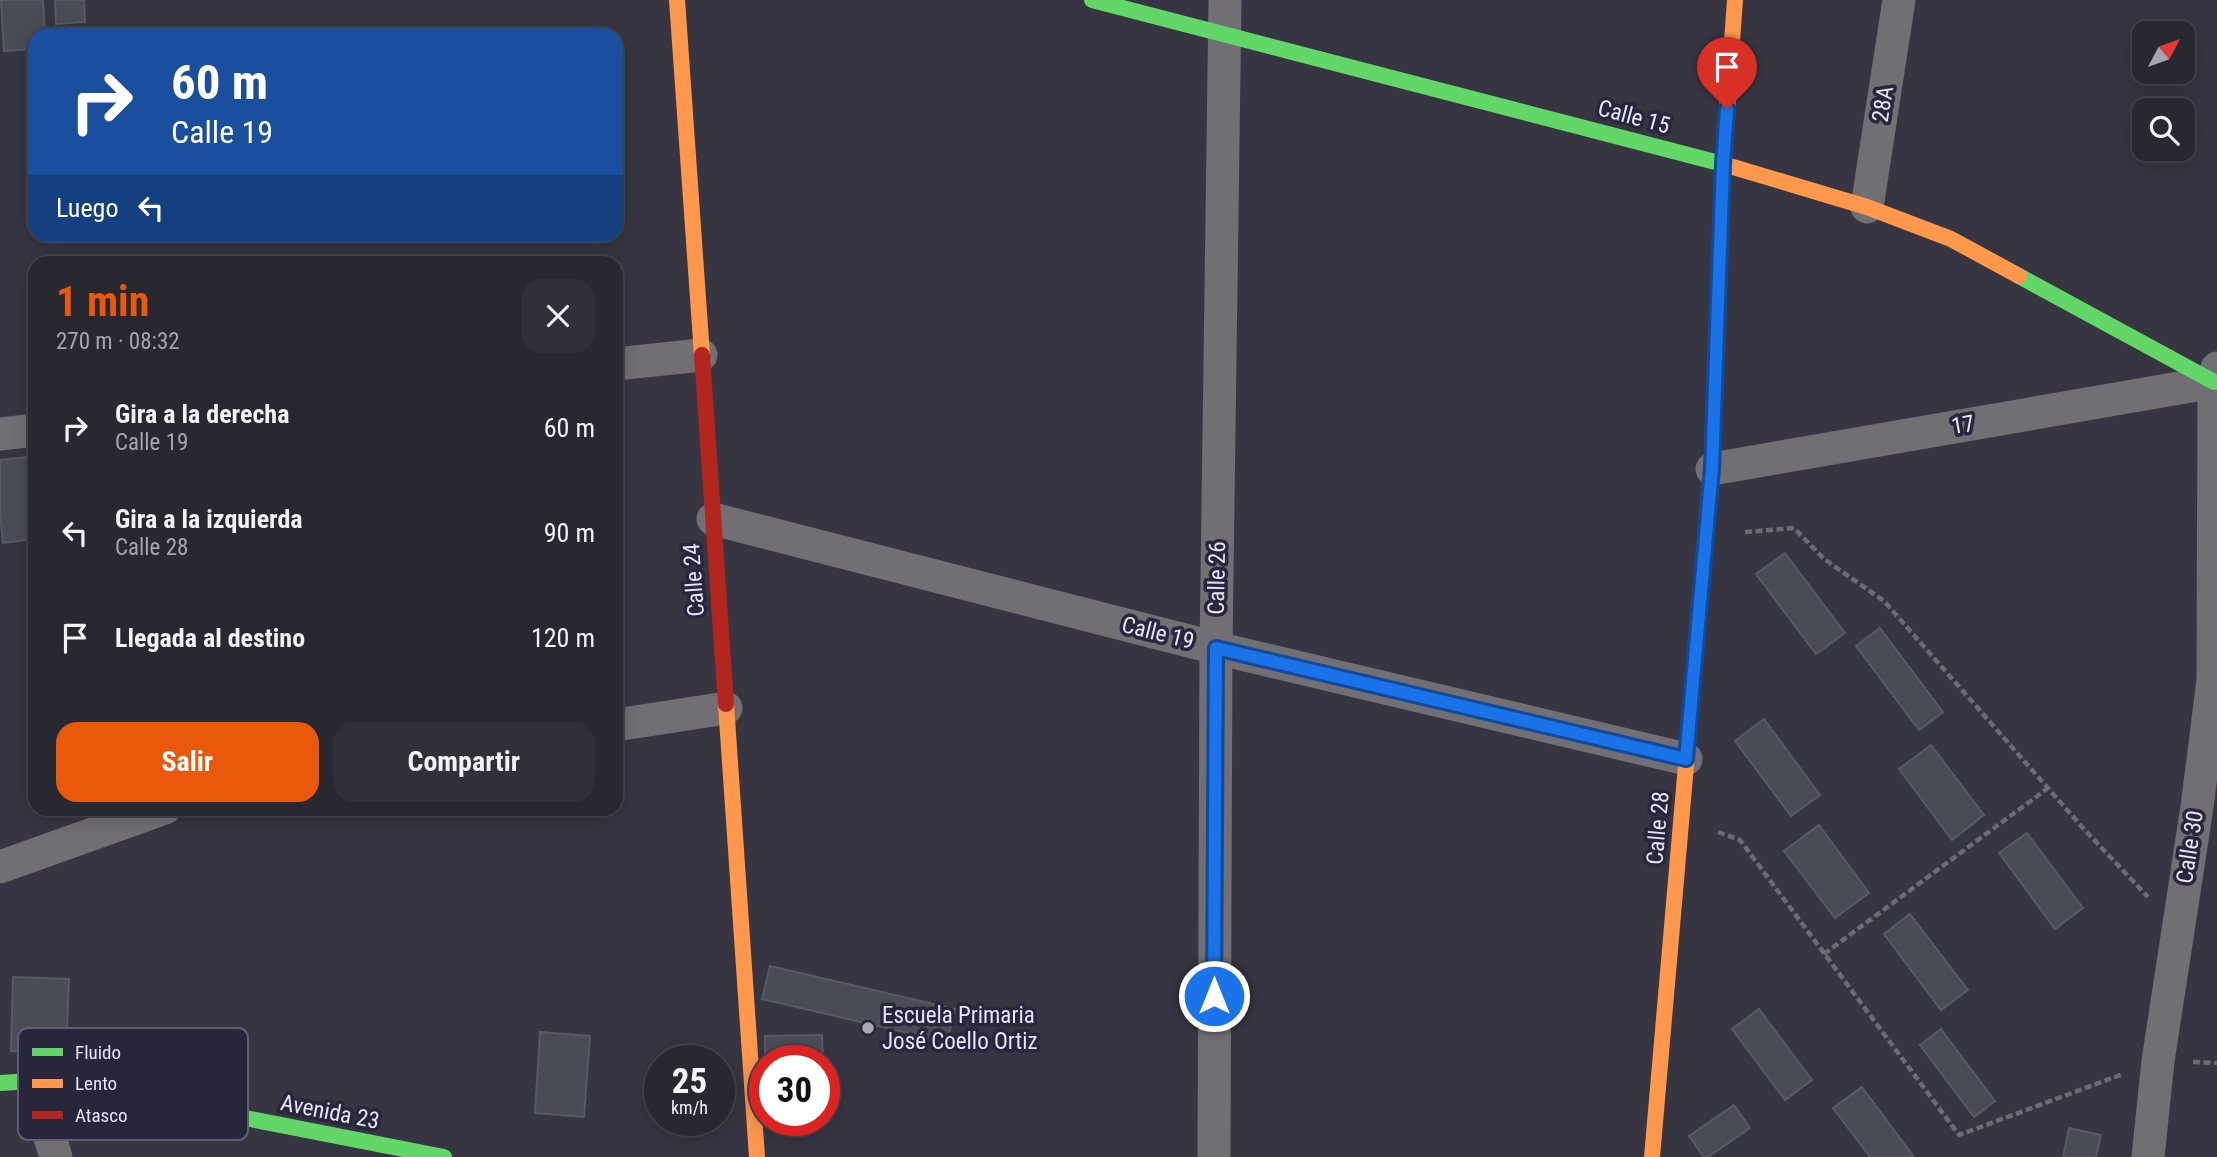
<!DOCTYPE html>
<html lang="es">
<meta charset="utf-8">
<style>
:root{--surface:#282831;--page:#303039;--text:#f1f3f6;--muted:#a5a6ab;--line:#44444d;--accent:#ea580c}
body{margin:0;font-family:"Roboto Condensed",sans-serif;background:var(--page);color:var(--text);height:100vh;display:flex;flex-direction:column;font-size:26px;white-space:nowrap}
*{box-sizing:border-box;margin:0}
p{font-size:23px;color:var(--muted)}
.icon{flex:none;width:38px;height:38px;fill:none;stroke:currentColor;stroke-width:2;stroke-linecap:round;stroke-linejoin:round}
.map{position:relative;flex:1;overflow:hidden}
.panel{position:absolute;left:28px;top:256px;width:595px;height:560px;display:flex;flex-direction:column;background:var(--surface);border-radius:21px;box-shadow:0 4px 18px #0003,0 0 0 2px var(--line)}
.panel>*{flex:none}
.banner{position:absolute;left:28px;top:28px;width:595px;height:214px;border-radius:21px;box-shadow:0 4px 18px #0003,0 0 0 2px var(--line);background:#1a4fa0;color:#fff;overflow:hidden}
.needle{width:46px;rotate:49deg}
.tools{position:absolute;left:2132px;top:21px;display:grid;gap:14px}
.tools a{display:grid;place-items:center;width:63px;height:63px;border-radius:14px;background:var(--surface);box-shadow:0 4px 18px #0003,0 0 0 2px var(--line);font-size:35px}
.speed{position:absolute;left:644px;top:1045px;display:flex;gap:14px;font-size:35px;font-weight:700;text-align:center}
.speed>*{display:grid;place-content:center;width:91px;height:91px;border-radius:50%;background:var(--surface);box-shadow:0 4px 18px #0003,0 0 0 2px var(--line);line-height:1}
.speed small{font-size:18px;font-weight:400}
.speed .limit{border:10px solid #d22;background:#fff;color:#111}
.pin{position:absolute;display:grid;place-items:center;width:60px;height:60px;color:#fff;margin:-72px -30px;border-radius:50% 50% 50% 0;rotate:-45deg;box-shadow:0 0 7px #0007}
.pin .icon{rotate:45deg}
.me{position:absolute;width:77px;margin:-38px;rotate:0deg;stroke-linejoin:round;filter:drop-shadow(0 0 5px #0008)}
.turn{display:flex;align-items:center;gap:24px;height:147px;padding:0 28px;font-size:32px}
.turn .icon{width:91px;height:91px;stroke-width:2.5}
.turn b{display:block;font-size:49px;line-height:60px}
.then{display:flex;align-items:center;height:66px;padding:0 28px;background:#0003;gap:14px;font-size:26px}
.round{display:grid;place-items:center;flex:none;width:74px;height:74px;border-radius:21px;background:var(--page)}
.summary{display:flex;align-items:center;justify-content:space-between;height:119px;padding:0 28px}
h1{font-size:42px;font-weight:700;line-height:52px;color:var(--accent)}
.primary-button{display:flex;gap:14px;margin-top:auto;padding:14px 28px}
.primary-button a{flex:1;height:80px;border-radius:21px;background:var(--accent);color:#fff;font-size:28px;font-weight:700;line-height:80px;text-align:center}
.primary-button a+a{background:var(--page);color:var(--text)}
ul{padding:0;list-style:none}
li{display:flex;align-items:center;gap:21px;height:105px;padding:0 28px}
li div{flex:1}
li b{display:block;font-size:26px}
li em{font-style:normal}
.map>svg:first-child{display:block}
.building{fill:#4a4c55;stroke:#575a65;stroke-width:2}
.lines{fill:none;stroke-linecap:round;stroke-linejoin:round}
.path{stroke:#6c6b72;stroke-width:4.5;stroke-dasharray:7 3.5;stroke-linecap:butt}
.street{stroke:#716e74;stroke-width:33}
.fast{stroke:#63d668;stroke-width:16}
.slow{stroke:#ff974d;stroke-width:16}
.jam{stroke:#b3261e;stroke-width:16}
.route-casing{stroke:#114b97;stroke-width:18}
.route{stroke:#1a73e8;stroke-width:12}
.poi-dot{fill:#a8a7b5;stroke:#27263b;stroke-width:2.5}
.labels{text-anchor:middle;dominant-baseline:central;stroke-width:7;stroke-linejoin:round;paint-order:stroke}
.street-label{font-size:23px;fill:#e5e5f4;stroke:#27263b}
.poi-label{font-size:23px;fill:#e5e5f4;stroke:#27263b;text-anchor:start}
.key{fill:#27263b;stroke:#605f72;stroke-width:2}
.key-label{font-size:19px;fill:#e5e5f4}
</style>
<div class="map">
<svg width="2217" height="1157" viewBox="0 0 2217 1157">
<rect width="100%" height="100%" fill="#363541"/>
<path class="building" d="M1 0H43L45 35H35V49L4 51Z
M55 0H84L85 22 56 24Z
M35 456V539L3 543 0 514V460Z
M1785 553 1845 633 1816 654 1756 574Z
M1880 628 1943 712 1919 730 1856 646Z
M1764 719 1820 795 1791 816 1735 741Z
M1931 745 1984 815 1952 840 1899 769Z
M1819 825 1869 893 1835 918 1784 851Z
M2027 833 2083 908 2055 929 1999 853Z
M1910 914 1968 990 1941 1010 1884 934Z
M770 966 955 1009 947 1042 762 999Z
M13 977 69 979 66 1053 11 1051Z
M1759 1009 1812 1080 1785 1100 1732 1029Z
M1941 1029 1995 1101 1974 1117 1920 1045Z
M540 1032 590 1036 584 1117 535 1113Z
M822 1035 823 1060H765V1036Z
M1862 1087 1914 1157H1870L1833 1108Z
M1734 1105 1750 1128 1708 1157H1704L1689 1136Z
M2069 1128 2101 1135 2096 1157H2063Z"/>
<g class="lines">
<path class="path" d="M1745 532 1794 528 1824 559 1884 601 2082 827 2148 897
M1718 832 1740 840 1959 1135 2123 1074
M1824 954 2048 788
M2193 1062 2217 1063"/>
<path class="street" d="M1867 207 1899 0
M616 364 701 355
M0 434 35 430
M1712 469 2214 382
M713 519 1216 648 1686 759
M616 725 726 708
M0 867 165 808
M33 1081 56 1157
M1214 1157 1216 648 1225 0
M2148 1157 2158 1061 2197 807 2213 680 2214 382 2217 368"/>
<path class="fast" d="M1092 0 1723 164
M2019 276 2214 382
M0 1083 33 1081 92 1088 444 1157"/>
<path class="slow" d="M677 0 702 355
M1723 164 1867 207 1951 239 2019 276
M1712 456 1723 164 1735 0
M726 704 757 1157
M1652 1157 1688 742"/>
<path class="jam" d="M702 355 726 704
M1688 742 1712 456"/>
</g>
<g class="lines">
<defs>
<path id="route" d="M1214 996 1216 648 1686 759 1712 469 1723 164 1727 109"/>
</defs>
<use href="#route" class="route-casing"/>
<use href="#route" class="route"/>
</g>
<circle class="poi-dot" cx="868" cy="1028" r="7"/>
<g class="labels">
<g class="street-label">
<text transform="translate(1883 104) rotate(-81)">28A</text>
<text transform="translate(1634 117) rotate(15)">Calle 15</text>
<text transform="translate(1963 425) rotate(-10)">17</text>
<text transform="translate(1217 578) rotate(-89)">Calle 26</text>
<text transform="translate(694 580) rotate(-94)">Calle 24</text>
<text transform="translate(1158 633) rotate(14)">Calle 19</text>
<text transform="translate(1658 828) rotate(-85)">Calle 28</text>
<text transform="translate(2190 847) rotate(-81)">Calle 30</text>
<text transform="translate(330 1112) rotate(11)">Avenida 23</text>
</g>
<g class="poi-label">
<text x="882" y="1015">Escuela Primaria<tspan x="882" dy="26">José Coello Ortiz</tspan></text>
</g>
</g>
<rect x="18" y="1028" width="230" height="112" rx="10" class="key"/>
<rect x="32" y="1048" width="31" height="8" fill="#63d668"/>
<rect x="32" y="1079" width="31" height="9" fill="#ff974d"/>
<rect x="32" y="1111" width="31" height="8" fill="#b3261e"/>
<g class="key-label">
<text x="75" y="1059">Fluido</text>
<text x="75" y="1090">Lento</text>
<text x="75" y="1122">Atasco</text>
</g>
</svg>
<div class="tools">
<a><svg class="needle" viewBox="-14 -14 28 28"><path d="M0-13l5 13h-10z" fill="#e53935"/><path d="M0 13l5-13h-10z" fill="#a5a6ab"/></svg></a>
<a><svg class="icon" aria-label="search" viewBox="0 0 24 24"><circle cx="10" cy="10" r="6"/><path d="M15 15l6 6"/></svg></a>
</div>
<div class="speed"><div>25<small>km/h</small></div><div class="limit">30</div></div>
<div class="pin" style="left:1727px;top:109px;background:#d93025"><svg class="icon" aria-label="arrive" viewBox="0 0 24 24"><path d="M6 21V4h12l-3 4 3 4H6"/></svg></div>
<svg class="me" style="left:1214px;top:996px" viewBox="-20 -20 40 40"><circle r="17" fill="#1a73e8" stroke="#fff" stroke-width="3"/><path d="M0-11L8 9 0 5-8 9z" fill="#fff"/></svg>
<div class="banner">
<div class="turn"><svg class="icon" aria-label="right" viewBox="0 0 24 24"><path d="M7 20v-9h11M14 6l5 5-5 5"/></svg><div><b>60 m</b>Calle 19</div></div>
<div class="then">Luego<svg class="icon" aria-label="left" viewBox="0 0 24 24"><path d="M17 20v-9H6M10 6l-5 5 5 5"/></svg></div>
</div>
<section class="panel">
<div class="summary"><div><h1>1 min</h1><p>270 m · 08:32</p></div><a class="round"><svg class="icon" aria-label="close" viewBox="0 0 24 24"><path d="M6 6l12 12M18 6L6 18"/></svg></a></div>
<ul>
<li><svg class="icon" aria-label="right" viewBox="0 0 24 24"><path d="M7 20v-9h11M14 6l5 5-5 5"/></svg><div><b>Gira a la derecha</b><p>Calle 19</p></div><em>60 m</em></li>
<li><svg class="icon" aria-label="left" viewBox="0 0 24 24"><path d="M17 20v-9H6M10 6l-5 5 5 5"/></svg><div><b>Gira a la izquierda</b><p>Calle 28</p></div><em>90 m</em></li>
<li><svg class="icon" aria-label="arrive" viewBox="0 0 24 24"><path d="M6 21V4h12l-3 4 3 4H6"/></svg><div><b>Llegada al destino</b></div><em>120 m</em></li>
</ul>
<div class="primary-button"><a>Salir</a><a>Compartir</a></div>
</section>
</div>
